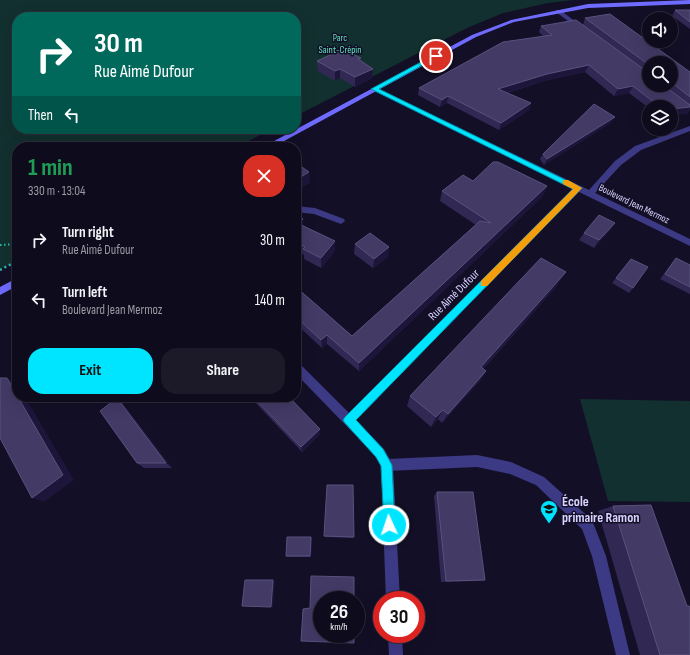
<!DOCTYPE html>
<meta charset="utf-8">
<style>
:root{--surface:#0e0b1c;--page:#1c1929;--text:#f1f3f6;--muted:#9b9ba3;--line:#2e2b3b;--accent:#00e5ff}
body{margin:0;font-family:"Sofia Sans Condensed",sans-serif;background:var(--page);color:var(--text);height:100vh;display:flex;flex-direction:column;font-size:15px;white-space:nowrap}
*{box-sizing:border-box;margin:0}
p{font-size:13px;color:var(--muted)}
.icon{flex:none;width:22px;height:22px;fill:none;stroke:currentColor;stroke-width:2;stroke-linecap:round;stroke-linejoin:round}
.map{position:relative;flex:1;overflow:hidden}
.panel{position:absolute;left:12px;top:142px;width:289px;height:260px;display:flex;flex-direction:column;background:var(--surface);border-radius:16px;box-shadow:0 4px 16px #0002,0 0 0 1px var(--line)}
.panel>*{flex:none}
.top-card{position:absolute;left:12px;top:12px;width:289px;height:122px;border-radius:16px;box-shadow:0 4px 16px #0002,0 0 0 1px var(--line);background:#00695c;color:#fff;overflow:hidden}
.fabs{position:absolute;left:642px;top:12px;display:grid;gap:8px}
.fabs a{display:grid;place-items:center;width:36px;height:36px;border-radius:50%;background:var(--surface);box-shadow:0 4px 16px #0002,0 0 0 1px var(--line);font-size:20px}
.speed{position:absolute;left:313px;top:591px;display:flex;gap:8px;font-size:20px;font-weight:700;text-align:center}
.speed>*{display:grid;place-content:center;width:52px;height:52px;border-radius:50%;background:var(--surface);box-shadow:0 4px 16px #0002,0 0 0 1px var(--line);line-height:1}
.speed small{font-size:10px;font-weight:400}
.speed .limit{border:6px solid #d22;background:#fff;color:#111}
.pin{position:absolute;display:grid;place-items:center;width:34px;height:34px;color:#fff;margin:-17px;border:2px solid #fff;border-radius:50%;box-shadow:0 1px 4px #0007}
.me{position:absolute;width:44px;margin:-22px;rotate:357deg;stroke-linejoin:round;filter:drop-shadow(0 0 3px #0008)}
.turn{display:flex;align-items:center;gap:14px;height:84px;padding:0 16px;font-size:18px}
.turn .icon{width:52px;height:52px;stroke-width:2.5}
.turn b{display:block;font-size:28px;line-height:34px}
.then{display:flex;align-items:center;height:38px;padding:0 16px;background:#0003;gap:8px;font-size:15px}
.round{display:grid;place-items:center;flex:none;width:42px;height:42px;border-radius:16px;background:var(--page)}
.head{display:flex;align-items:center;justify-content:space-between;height:68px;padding:0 16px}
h1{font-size:24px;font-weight:700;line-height:30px;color:#1e9e55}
.button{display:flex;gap:8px;margin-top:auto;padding:8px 16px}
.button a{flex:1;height:46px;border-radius:16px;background:var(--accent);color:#111;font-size:16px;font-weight:700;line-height:46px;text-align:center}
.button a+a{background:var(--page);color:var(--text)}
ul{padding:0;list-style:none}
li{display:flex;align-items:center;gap:12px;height:60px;padding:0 16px}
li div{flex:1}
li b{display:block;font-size:15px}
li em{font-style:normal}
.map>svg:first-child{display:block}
.green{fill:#12302f}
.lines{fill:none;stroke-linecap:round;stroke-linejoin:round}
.path-far1{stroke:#2fb8b0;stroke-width:2;stroke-dasharray:1.5 2.5;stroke-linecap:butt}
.path{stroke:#2fb8b0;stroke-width:2.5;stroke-dasharray:2 3;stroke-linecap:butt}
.lane{fill:#3d3a85;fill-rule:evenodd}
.street{fill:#3d3a85;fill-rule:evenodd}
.secondary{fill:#6f6bff;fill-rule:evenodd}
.wall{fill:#312854;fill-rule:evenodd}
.shaded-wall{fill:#1d163a}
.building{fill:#433a66;stroke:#5a527e}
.route{fill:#00e5ff;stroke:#0095a6}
.slow{fill:#f59e0b}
.labels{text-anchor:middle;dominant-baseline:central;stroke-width:3;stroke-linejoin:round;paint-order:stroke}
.far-park-label{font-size:10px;fill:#5fe0c0;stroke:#130f26}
.far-street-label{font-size:10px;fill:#d9d4ff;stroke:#130f26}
.street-label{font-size:12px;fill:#d9d4ff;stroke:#130f26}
.near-poi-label{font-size:14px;font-weight:bold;fill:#d9d4ff;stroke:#130f26;text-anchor:start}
</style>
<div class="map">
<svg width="690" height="655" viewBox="0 0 690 655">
<rect width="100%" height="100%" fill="#130f26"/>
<path class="green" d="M0 0H574L548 3 503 13 467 28 296 116V17H17V129H272L237 147H17V261L0 270Z
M580 399 690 401V502L608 501Z"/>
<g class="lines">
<path class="path-far1" d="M0 245 17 244"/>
<path class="path" d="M0 270 17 261"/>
<path class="lane" d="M477 455 511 462 544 477 592 520 606 556 630 655H616L592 556 582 529 536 485 510 474 477 467 387 471 383 469 381 465 383 461 387 459Z"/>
<path class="street" d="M556 10H560L584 28V30H580L556 12Z
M372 88H376L589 190 615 161 635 146 690 126V131L641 150 621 165 595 193 690 239V246L579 192 356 420 384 449 393 465 400 600H386L381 466 376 457 365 445 296 374V362L300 364 349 413 572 189 372 90Z
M296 206 315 208 344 219 345 221 341 224 314 214 296 212Z
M388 634H402L403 655H389Z"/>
<path class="secondary" d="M690 0V4L588 8 514 22 476 37 273 147H263L472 35 511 20 588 4Z
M17 278V286L0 295V287Z"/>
</g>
<path class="wall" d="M675 10H690V29L672 16Z
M585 18 690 72V109L687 114 671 107H649V108L629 93 614 96 585 72 544 81 507 93 531 103 529 110 499 130 447 103 440 107 418 95 419 88 543 36 539 32 541 26 583 25ZM649 63H671V85H649Z
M361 58 360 61 372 78 355 87 340 78 335 81 318 71 317 61Z
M612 122 544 165 540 159 543 154Z
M473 181 547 186 542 197 359 371 327 344 322 348 296 324V287L352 336 476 225 440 201 442 191Z
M296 215 303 226 335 241V251L321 268 304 259V255L296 250Z
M615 223 609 231 594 248 579 240 584 233Z
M355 244 389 247 388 257 373 268 354 254Z
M676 258 690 265V294L660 279 672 263Z
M631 259 633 288 629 293 612 283Z
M557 286 483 369 486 371 479 382 442 423 438 419 431 427 407 406 410 396Z
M242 397H289L320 434 302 452 251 398 246 402Z
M117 398 124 405 172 468H144L137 463Z
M353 485V538L325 537 324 536Z
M437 492 485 580 479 581 441 582 434 496Z
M613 506 687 606 690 655H640L598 511Z
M311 537 312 538 311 557H288L286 556Z"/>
<path class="shaded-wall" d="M589 65 585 72 544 81 496 96 498 89 547 74Z
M340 69V78L335 81V71Z
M373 69 372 78 355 87V77Z
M633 86 629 93 614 96 618 89Z
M448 96 447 103 440 107 442 100Z
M531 103 529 110 499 130 501 123Z
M690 107V109L687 114 671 116V109Z
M615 117 612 122 544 165 547 159Z
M309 172 310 183 296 191V180Z
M547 186 542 197 359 371V363Z
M303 219 304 229 297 223Z
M615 223 609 231 594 248 599 240Z
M335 241V251L321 268V258Z
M389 247 388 257 373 268 374 259Z
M566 272 557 286 474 378 481 367Z
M327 335V344L322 348 321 340Z
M486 371 479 382 442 423 448 414Z
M7 378 17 384V395Z
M18 397H25L74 480 44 502 32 498Z
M244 397H251V398L246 402Z
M117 398 124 405 172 468 166 463Z
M443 410 438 419 431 427 436 417Z
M320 429V434L302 452 301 447Z
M311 537 312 538 311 557 310 556Z
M273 580 275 581 273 607H271Z"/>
<path class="building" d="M675 10H690V22Z
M610 14 690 72V97L671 82V63H649V65L585 18Z
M576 20 649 73V85H663L690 105V107L671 109V107H660L633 86 618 89 589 65 547 74 498 89 531 103 501 123 448 96 442 100 419 88 503 42 552 35 541 26Z
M343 49 361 58 358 59 373 69 355 77 340 69 335 71 317 61Z
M594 104 615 117 547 159 543 154Z
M493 162H498L547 186 359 363 327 335 321 340 296 317V287L352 336 480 221 491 223 442 191 463 175 473 181Z
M296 163 309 172 296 180Z
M296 215 303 219 297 223 335 241 321 258 303 249 305 247 296 241Z
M599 215 615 223 599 240 584 233Z
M370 233 389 247 374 259 355 244Z
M541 258 566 272 481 367 486 371 448 414 443 410 436 417 410 396Z
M676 258 690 265V287L665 274Z
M631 259 648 267 633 288 616 278Z
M0 378H7L17 395V397H18L63 475 32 498 0 438Z
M253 397H289L320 429 301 447Z
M117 398 166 463H137L100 411Z
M327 485H353L354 537 324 536Z
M437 492H473L485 580 446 581Z
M651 505 687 606H689L690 608V655H660L613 506Z
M287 537H311L310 556H286Z
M311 576 354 577V600H322V634H354V643L301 641 303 609 310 608Z
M245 580H273L271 607 242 606Z"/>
<path class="route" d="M434 55 439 56 379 89 582 188 356 420 383 449 392 465 395 525 394 529 389 531 385 529 384 525 381 466 376 457 345 423 343 420 345 417 573 189 371 89Z"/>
<path class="slow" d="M563 180H568L582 188 487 286H481V281L573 189 563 184Z"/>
<defs>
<symbol id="school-pin" viewBox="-11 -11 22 30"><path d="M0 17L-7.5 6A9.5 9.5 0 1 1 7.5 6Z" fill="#00e5ff" stroke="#130f26"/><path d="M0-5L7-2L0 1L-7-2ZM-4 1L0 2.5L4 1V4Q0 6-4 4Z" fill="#111"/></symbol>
</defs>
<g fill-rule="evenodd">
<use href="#school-pin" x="539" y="499" width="20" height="27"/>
</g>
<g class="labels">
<g class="far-park-label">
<text x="340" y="38">Parc<tspan x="340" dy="12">Saint-Crépin</tspan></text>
</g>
<g class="far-street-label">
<text transform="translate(634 204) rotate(26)">Boulevard Jean Mermoz</text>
</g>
<g class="street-label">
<text transform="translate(454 295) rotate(-45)">Rue Aimé Dufour</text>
</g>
<g class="near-poi-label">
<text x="562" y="501">École<tspan x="562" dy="16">primaire Ramon</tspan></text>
</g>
</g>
</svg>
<div class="fabs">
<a><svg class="icon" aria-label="sound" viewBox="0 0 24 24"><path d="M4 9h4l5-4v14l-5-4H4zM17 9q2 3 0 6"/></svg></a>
<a><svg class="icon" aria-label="search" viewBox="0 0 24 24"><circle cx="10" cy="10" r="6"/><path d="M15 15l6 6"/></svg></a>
<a><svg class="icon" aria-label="layers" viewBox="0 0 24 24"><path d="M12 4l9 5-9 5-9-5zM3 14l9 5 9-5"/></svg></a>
</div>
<div class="speed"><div>26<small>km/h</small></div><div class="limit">30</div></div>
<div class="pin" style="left:436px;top:56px;background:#d93025"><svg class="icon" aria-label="arrive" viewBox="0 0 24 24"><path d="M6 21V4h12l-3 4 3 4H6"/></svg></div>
<svg class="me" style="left:389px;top:525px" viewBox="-20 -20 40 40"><circle r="17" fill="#00e5ff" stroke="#fff" stroke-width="3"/><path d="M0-11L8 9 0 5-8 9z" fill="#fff"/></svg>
<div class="top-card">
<div class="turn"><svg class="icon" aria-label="right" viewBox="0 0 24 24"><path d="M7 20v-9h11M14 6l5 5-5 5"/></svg><div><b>30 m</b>Rue Aimé Dufour</div></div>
<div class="then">Then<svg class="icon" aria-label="left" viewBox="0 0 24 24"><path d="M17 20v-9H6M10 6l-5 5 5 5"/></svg></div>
</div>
<section class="panel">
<div class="head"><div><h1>1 min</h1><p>330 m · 13:04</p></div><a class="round" style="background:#d93025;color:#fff"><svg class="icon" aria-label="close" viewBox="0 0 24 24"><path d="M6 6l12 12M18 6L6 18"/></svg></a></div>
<ul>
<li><svg class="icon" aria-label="right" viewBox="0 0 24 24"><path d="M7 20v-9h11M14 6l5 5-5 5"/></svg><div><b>Turn right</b><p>Rue Aimé Dufour</p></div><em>30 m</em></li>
<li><svg class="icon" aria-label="left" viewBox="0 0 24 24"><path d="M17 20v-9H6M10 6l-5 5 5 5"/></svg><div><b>Turn left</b><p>Boulevard Jean Mermoz</p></div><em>140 m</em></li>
</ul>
<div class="button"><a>Exit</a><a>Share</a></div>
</section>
</div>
